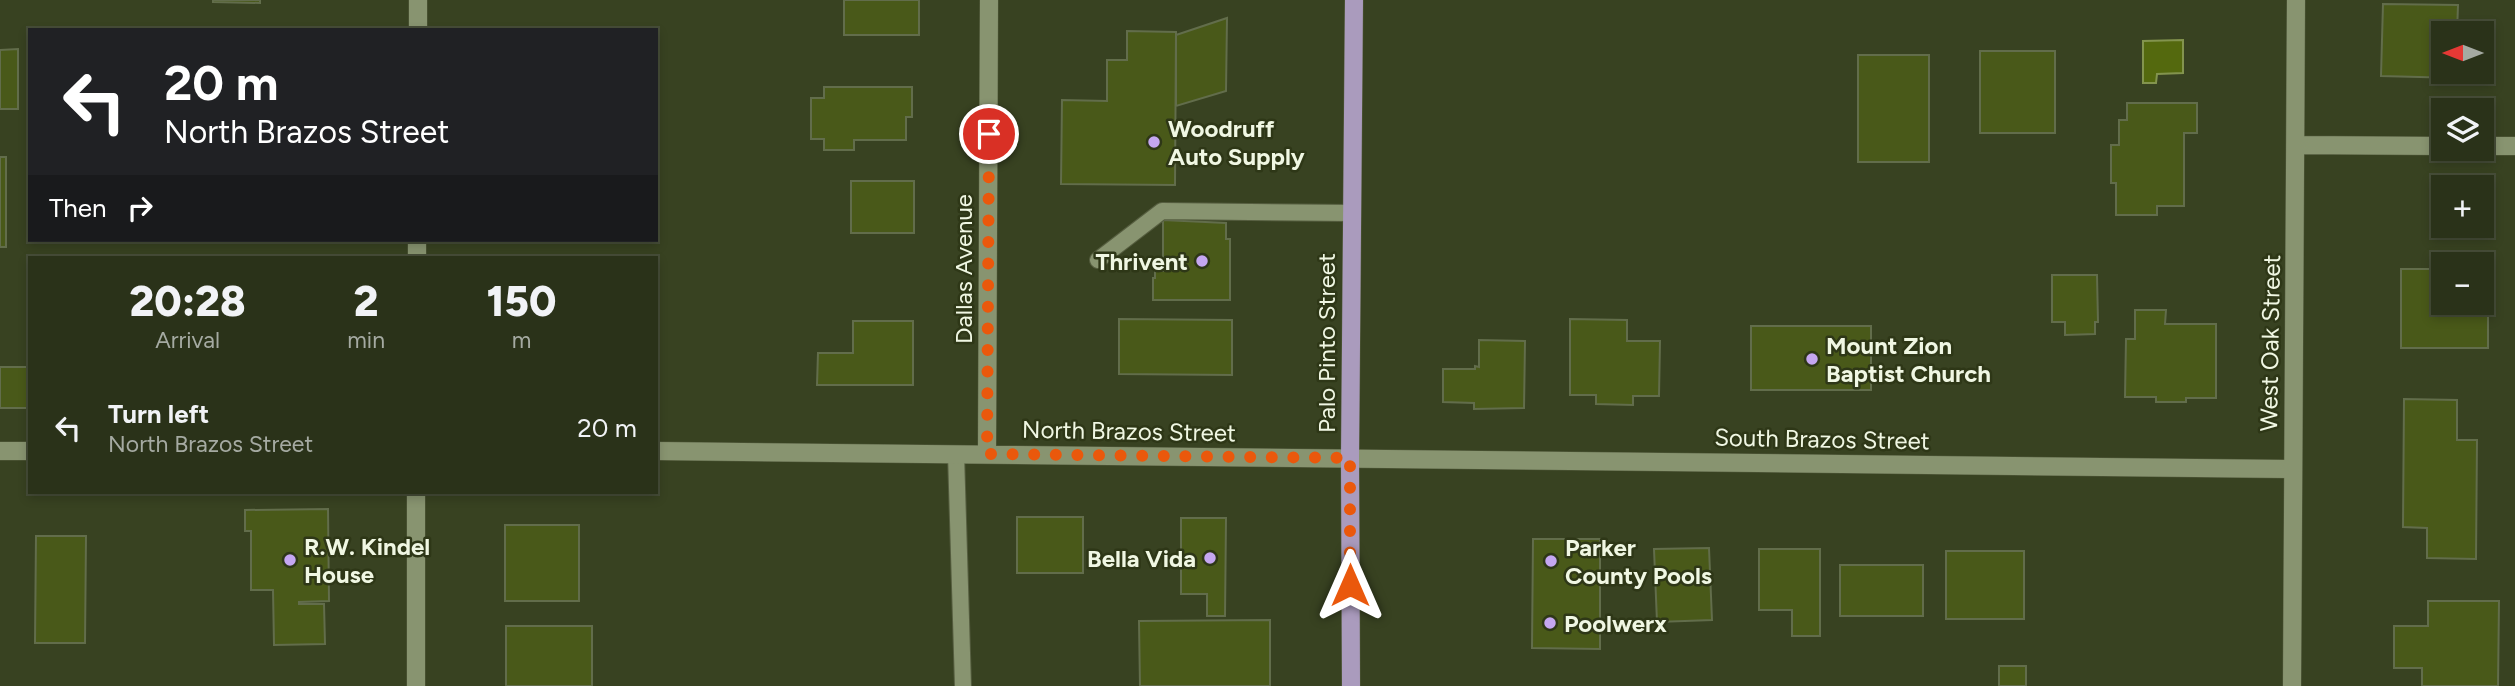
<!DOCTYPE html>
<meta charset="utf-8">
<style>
:root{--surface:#2a3219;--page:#363e26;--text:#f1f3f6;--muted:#a5aaa2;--line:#464d38}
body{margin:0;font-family:Figtree,sans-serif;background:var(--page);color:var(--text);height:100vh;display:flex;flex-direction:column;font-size:26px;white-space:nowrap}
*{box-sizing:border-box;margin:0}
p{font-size:23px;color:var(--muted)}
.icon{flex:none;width:38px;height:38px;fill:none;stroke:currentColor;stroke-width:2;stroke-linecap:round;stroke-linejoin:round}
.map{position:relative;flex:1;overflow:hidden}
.details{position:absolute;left:28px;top:256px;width:630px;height:238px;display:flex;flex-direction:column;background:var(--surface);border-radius:0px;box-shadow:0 4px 10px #0003,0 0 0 2px var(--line)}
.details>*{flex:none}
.guide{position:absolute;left:28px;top:28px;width:630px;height:214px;border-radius:0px;box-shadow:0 4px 10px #0003,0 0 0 2px var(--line);background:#202124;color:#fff;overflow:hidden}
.needle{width:46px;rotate:270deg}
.tools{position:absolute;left:2431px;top:21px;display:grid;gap:14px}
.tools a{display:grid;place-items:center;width:63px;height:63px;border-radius:0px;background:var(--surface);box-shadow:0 4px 10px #0003,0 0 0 2px var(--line);font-size:35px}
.pin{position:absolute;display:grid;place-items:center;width:60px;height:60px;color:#fff;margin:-30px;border:4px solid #fff;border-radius:50%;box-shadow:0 2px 7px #0007}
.me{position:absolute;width:77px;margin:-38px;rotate:0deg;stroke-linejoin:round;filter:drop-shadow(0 0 5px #0008)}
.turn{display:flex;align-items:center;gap:24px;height:147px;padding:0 21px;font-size:32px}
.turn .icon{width:91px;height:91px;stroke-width:2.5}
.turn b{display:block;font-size:49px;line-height:60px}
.then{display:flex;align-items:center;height:66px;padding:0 21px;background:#0003;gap:14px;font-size:26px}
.eta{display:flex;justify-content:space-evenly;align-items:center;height:119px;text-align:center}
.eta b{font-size:42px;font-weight:800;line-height:49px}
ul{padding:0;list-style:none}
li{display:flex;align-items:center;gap:21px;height:105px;padding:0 21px}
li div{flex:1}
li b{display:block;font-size:26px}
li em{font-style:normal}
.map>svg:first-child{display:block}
.water{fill:#54690e;stroke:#83944e;stroke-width:2}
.building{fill:#495919;stroke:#626d4b;stroke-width:2}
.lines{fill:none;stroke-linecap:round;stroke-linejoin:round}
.service-casing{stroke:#565e40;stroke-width:18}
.minor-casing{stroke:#565e40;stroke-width:19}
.tertiary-casing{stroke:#565e40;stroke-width:19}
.primary-casing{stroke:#565e40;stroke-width:19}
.service{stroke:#889470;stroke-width:16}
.minor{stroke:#889470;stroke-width:18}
.tertiary{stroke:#889470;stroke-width:18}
.primary{stroke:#aa9bbd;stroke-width:18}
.route{stroke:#ea580c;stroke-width:12;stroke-dasharray:0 21.6}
.poi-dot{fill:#c5a7f1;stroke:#2e3717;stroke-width:2.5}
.labels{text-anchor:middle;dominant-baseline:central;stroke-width:5;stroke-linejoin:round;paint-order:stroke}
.poi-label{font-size:24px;font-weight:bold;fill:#f0f7e3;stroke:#2e3717;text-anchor:start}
.street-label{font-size:24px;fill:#f0f7e3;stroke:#2e3717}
</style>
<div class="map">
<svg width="2515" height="686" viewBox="0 0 2515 686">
<rect width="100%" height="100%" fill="#384221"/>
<path class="water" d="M2183 40V73L2157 74 2156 83H2143V41Z"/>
<path class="building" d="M213 0H260V3L213 2Z
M844 0H919V35H844Z
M2383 4 2458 5 2457 33H2443V72H2457V78L2381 76Z
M1227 18 1226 91 1176 106V35Z
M1127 31 1176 32 1175 185 1061 184 1062 100 1107 101V60H1127Z
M18 49V109H0V50Z
M1980 51H2055V133H1980Z
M1858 55H1929V162H1858Z
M824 87H912V117H906V140H854V150H824V139H811V98H824Z
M2127 103H2197V133H2184V206H2157V215H2116V183H2111V145H2119V120H2127Z
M0 157H6V247H0Z
M851 181H914V233H851Z
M1163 220 1226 223V239H1230V300H1153V278H1155V271H1163Z
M2401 269H2443V303H2482V269H2488V348H2401Z
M2052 275H2097L2098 322H2095V334L2065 335V322H2052Z
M2135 310H2166L2165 324H2216V398H2186V402H2156V397H2125L2126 339H2135Z
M1119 319 1232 320V375L1119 374Z
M1570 319 1627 320V341H1660L1659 396H1633V405L1596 404V395H1570Z
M853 321H913V385H817L818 353H853Z
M1751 326H1871V390H1751Z
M1479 340 1525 341 1524 408 1474 409V403L1443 402V369H1475V366L1479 367Z
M0 367H28V408H0Z
M2404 399 2457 400V440H2477L2476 559 2427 558V528L2403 527Z
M328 509 329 601 299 602V604H324L325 644 274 645 273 590H251V531H245V510Z
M1017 517H1083V573H1017Z
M1181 518H1226L1225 616H1207V594H1181Z
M505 525H579V601H505Z
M36 536H86L85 643H35Z
M1533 539H1600V649L1532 648Z
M1709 548 1712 620 1657 622 1654 549Z
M1759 549H1820V636H1792V610H1759Z
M1946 551H2024V619H1946Z
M1840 565H1923V616H1840Z
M2428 601H2499L2498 686H2422V668H2394V626H2428Z
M1270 620V686H1140L1139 621Z
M506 626H592V686H506Z
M1999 666H2026V686H1999Z"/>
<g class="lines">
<defs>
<path id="service" d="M1098 260 1162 211 1352 213
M956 454 963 686"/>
<path id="minor" d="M2296 145 2443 146
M2482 146H2515
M0 451H30
M656 451 2293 469
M987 454 989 0
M2292 686 2296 0"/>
<path id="tertiary" d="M418 30V0
M417 257V240
M416 686V492"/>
<path id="primary" d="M1351 686 1350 459 1354 0"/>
</defs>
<use href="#service" class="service-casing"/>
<use href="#minor" class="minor-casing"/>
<use href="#tertiary" class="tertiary-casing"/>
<use href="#primary" class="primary-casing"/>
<use href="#service" class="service"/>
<use href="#minor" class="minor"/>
<use href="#tertiary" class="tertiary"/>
<use href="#primary" class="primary"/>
</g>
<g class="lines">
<path class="route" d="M989 134 987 454 1350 458V585"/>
</g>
<g class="poi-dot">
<circle cx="1154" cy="142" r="7"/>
<circle cx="1202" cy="261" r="7"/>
<circle cx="1812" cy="359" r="7"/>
<circle cx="1210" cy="558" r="7"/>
<circle cx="290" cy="560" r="7"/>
<circle cx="1551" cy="561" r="7"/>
<circle cx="1550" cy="623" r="7"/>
</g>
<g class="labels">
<g class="poi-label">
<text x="1168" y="128">Woodruff<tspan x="1168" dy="28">Auto Supply</tspan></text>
<text x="1188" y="261" text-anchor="end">Thrivent</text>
<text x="1826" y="345">Mount Zion<tspan x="1826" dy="28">Baptist Church</tspan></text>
<text x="304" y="546">R.W. Kindel<tspan x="304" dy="28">House</tspan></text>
<text x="1565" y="547">Parker<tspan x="1565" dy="28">County Pools</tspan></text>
<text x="1196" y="558" text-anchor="end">Bella Vida</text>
<text x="1564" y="623">Poolwerx</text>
</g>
<g class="street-label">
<text transform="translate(963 269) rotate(-90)">Dallas Avenue</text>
<text transform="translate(1326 343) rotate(-90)">Palo Pinto Street</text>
<text transform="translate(2270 343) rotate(-89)">West Oak Street</text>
<text transform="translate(1129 431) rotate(1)">North Brazos Street</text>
<text transform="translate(1822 439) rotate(1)">South Brazos Street</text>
</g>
</g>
</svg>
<div class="tools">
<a><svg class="needle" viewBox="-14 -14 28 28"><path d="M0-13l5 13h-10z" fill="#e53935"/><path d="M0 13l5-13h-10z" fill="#a5aaa2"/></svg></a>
<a><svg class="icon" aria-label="layers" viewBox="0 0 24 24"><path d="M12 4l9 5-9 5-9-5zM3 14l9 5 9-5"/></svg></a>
<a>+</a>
<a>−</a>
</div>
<div class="pin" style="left:989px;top:134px;background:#d93025"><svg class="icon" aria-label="arrive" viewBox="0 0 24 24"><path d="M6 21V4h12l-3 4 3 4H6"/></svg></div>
<svg class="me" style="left:1350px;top:585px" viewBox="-20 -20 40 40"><path d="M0-17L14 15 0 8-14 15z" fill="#ea580c" stroke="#fff" stroke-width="4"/></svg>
<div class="guide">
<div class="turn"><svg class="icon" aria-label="left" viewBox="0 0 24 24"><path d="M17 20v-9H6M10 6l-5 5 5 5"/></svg><div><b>20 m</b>North Brazos Street</div></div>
<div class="then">Then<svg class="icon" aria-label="right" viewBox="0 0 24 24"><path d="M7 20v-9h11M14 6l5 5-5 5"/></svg></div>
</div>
<section class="details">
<div class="eta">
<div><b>20:28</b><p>Arrival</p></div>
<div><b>2</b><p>min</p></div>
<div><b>150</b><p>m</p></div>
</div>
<ul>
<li><svg class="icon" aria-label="left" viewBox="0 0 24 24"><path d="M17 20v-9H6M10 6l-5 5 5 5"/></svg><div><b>Turn left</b><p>North Brazos Street</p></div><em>20 m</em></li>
</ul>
</section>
</div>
